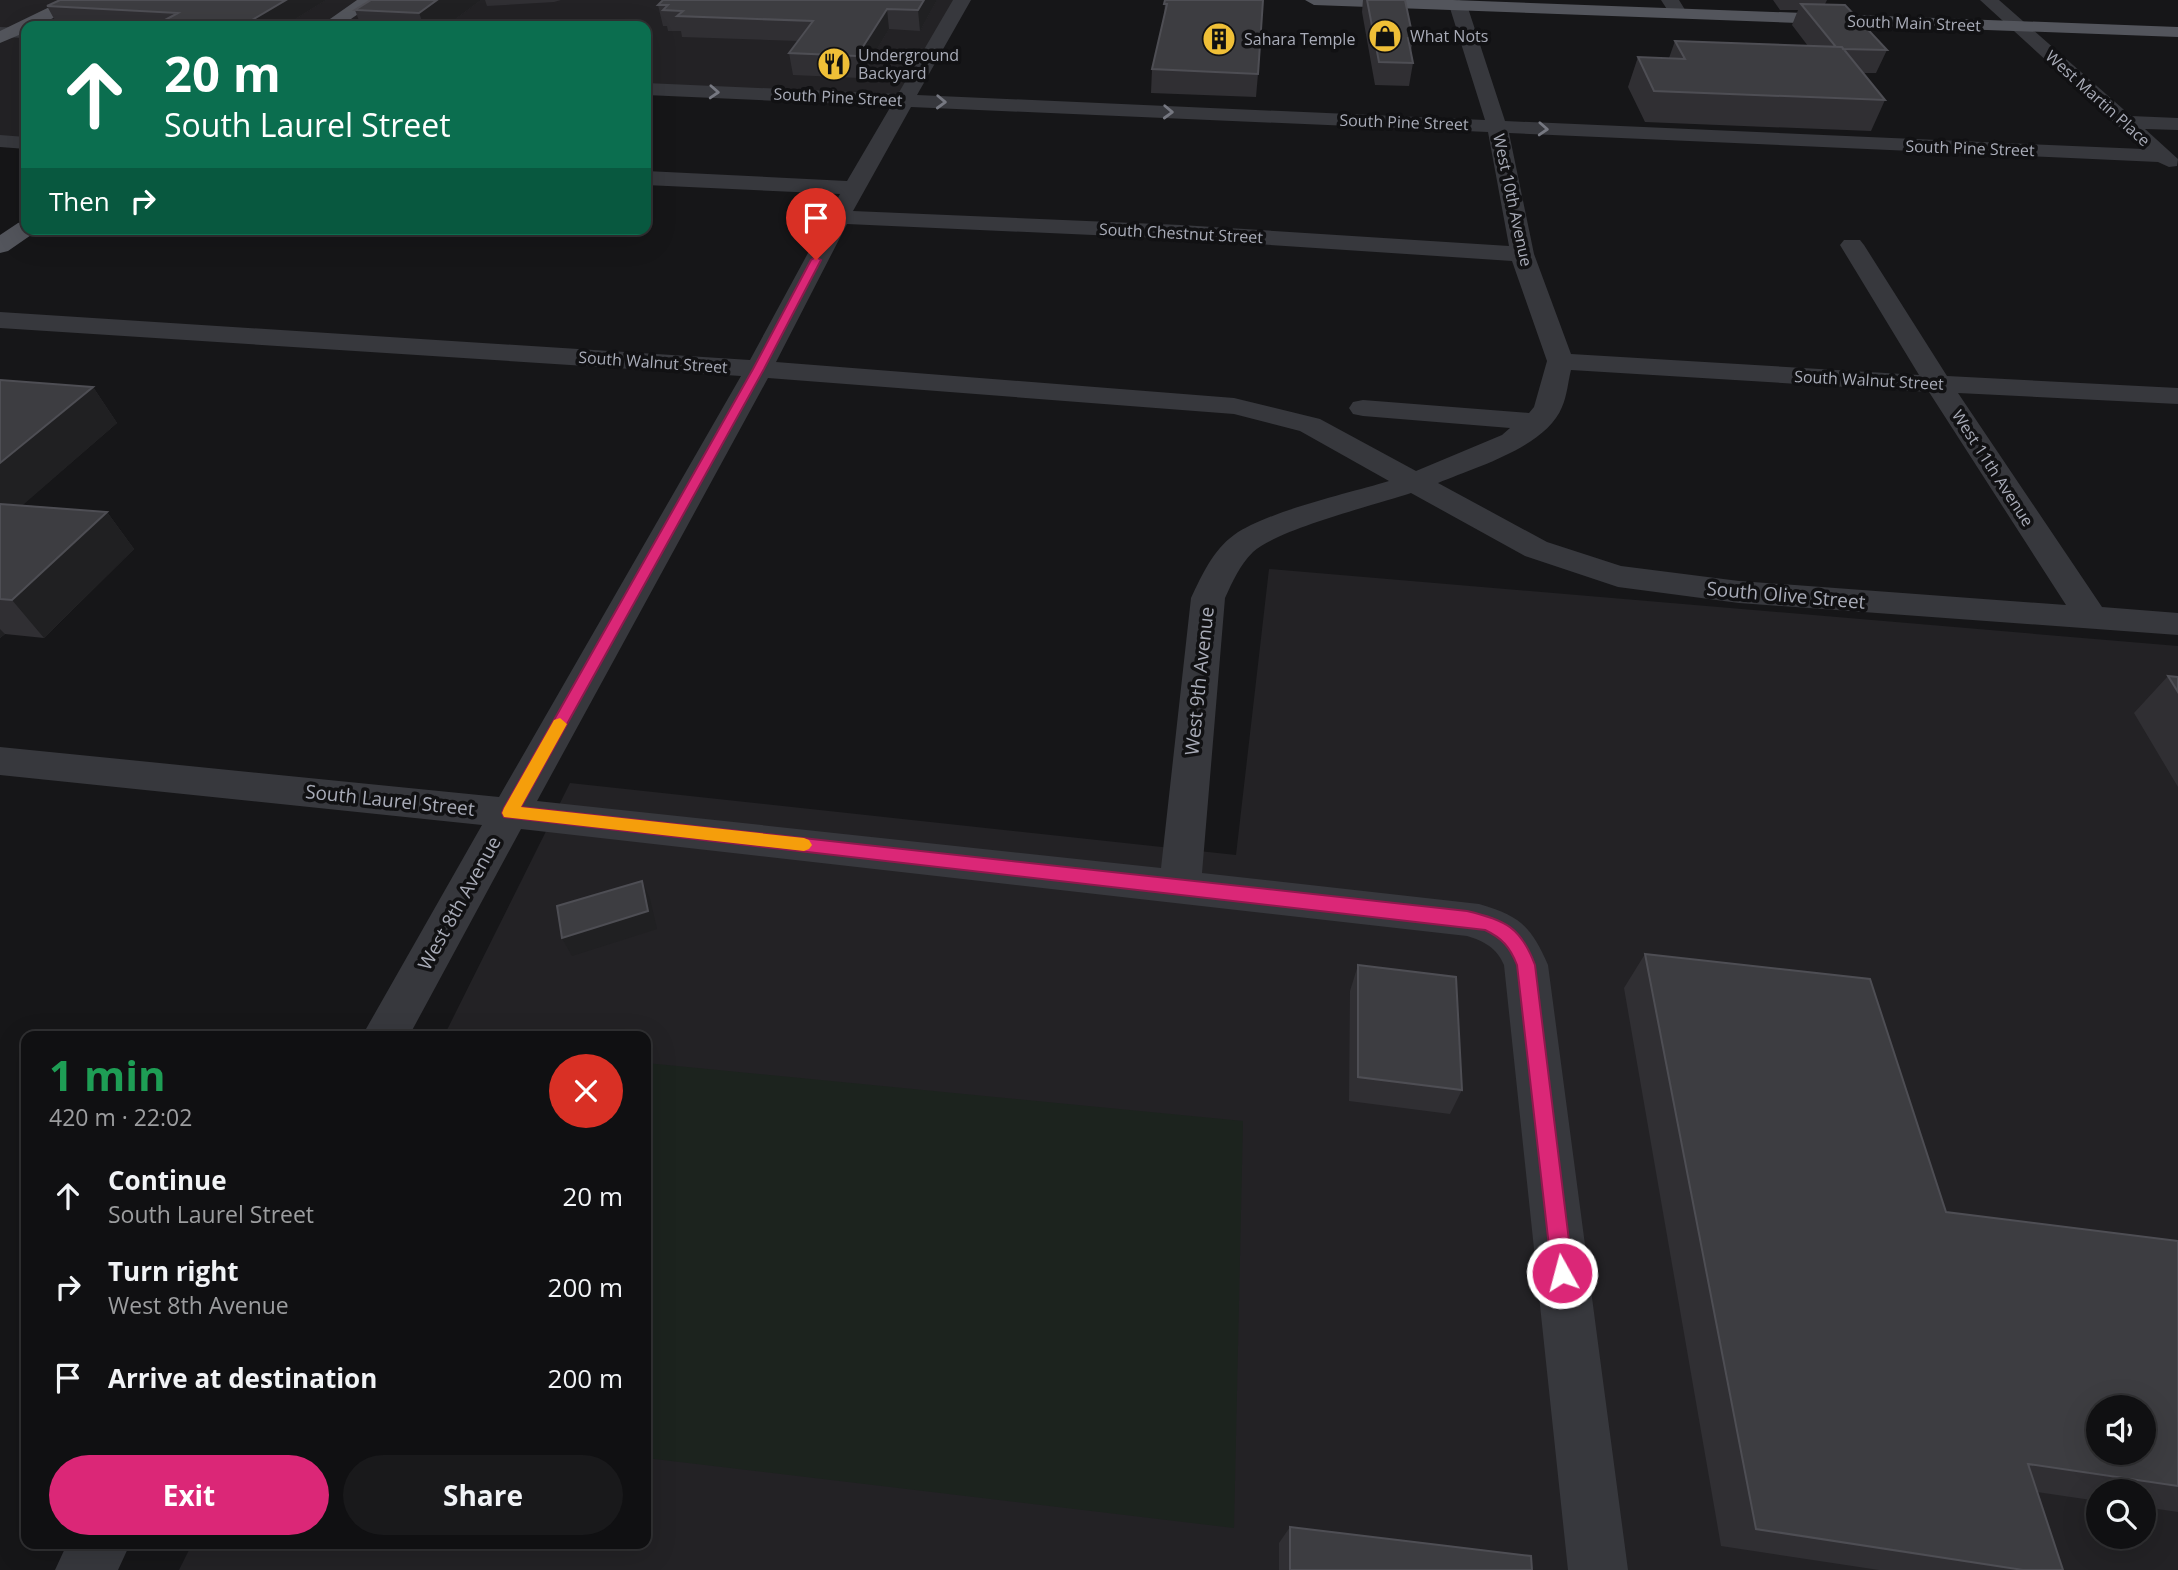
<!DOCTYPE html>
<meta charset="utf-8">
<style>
:root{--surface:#101012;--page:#19191b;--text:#f1f3f6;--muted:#9c9d9f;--line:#303032;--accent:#db2777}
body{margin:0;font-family:"Open Sans",sans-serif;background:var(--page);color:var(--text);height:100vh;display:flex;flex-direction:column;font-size:26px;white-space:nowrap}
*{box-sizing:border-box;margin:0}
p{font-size:23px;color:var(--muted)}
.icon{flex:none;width:38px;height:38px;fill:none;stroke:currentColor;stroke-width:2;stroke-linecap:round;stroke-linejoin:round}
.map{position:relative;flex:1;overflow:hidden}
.panel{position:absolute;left:21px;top:1031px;width:630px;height:518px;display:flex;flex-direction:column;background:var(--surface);border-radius:14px;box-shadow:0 7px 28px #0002,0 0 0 2px var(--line)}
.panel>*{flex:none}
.guide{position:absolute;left:21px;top:21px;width:630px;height:214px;border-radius:14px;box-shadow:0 7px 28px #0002,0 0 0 2px var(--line);background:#0b6e4f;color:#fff;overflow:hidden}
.fabs{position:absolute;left:2086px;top:1395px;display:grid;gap:14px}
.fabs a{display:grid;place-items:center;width:70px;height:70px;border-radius:50%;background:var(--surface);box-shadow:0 7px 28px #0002,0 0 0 2px var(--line);font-size:35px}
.pin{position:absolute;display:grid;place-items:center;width:60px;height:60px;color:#fff;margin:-72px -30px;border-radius:50% 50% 50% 0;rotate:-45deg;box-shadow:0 0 7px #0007}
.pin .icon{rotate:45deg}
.me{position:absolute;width:77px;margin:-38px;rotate:353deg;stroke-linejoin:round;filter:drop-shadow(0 0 5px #0008)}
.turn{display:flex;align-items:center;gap:24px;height:147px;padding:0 28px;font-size:32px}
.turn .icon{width:91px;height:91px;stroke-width:2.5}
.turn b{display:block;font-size:49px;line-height:60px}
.then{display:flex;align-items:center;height:66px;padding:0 28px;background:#0003;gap:14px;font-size:26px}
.round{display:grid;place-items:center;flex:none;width:74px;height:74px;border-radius:37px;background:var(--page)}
.summary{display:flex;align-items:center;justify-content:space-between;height:119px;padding:0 28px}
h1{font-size:42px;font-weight:700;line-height:52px;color:#1e9e55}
.action{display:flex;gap:14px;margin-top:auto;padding:14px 28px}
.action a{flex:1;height:80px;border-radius:42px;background:var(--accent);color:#fff;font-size:28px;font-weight:700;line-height:80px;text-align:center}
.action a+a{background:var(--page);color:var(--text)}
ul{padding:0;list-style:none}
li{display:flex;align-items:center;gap:21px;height:91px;padding:0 28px}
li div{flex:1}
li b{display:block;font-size:26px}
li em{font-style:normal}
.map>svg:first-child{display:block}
.built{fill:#232225;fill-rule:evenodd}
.green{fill:#1c231e}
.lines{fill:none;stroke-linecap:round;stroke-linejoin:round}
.minor{fill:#37383d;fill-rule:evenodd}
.major{fill:#53555c;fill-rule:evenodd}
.wall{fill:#302f33}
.shaded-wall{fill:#202022}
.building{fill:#3d3d41;stroke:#4e4e54;stroke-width:2;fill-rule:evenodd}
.oneway{stroke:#767881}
.route{fill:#db2777;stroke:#8e194d;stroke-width:2}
.slow{fill:#f59e0b}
.labels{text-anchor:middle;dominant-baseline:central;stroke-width:7;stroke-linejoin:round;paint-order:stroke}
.far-street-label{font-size:16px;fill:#a9acb8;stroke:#111113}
.far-poi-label{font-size:16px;fill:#a9acb8;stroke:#111113;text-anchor:start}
.street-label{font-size:19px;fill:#a9acb8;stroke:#111113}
</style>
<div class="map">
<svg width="2178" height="1570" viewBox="0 0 2178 1570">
<rect width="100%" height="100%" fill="#161618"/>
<path class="built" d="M0 0H957L898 96 646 85V26H26V141L0 139Z
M1269 569 2178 646V1570H179L192 1544H646V1036H444L570 783 1236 855ZM2098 1407H2144V1452H2098ZM2098 1491H2144V1536H2098Z"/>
<path class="green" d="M646 1063 1243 1121 1234 1528 646 1458Z"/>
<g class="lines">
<path class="minor" d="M953 0H971L917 95 1485 120 1449 5 1459 0 1467 5 1505 121 2143 149 1980 0H1999L2131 116 2178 118V130L2145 129 2178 159 2177 166 2169 167 2158 162 1509 133 1534 254 1571 354 1919 375 1840 245 1844 240H1860L1864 245 1947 376 2178 388V404L1958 393 2102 607 2178 613V635L1739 603 1618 587 1525 556 1411 493C1375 505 1278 529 1253 552 1239 566 1233 581 1225 598L1202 873 1479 904C1520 916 1531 926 1548 965L1628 1570H1568L1504 965C1497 948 1484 941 1467 936L521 829 409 1036H362L482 825 0 775V747L499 797 741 376 0 328V312L750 360 840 194 646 185V171L847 181 891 106 646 95V83L898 94ZM911 107 1488 132 1509 246 1181 225 853 211ZM847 224 1181 239 1512 261 1547 361 1534 407 1529 413 1363 400 1353 402 1349 408 1353 414 1363 416 1510 428 1502 435 1416 471 1320 419 1234 398 776 362ZM1571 370 1929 392 2066 605 1739 581 1621 566 1547 542 1438 483C1476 467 1546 447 1562 407 1567 396 1568 382 1571 370ZM768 378 1234 414 1300 431 1389 481C1346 494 1268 511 1234 535 1213 550 1202 575 1191 598L1161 868 537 801Z
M1661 0H1679L1687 13 1678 18 1672 17Z
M0 27 26 28V38L0 37Z
M0 135 26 137V149L0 147Z
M67 1544H130L118 1570H55Z"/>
<path class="major" d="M64 0H87L38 26H26V32L0 43V31Z
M357 0H378L341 26H320Z
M1305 0H1453L2178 27V37L1314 5Z
M26 221V229H37L34 233 8 251 0 253V235L18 223Z"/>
</g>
<path class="wall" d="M326 0 284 26H58L47 6Z
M481 0 446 26H361L355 10Z
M485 0H561L554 2 487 6Z
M663 0H937L920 31 889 29 860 78 793 75 789 53 798 41 682 37 681 31H668L667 26H663L658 5Z
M1165 0 1258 74 1256 97 1151 93 1152 69 1164 20Z
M1363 0H1405L1413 38 1411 52 1413 63 1409 86 1375 85 1362 12Z
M1773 0H1827L1825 4 1887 50 1876 73H1863L1885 100 1871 131 1645 122 1628 87 1638 57 1669 58 1675 41 1808 46 1792 25 1798 10H1780Z
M0 380 93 387 117 423 22 505 107 512 134 549 44 638 5 634 0 638Z
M2168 676 2178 677V787L2134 713Z
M1645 954 1946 1212 2178 1241V1512L2144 1507V1491H2098V1501L2037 1492 2063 1570H1879L1721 1546 1624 988Z
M1358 965 1462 1090 1450 1114 1349 1101 1350 991Z
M1290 1527 1532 1570H1279V1543Z"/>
<path class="shaded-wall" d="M286 0H326L284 26H242Z
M437 0H481L446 26H424L419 13Z
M924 0H937L920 31 918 10Z
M887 9 889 29 860 78 857 56Z
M93 387 117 423 0 525V463Z
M107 512 134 549 44 638 12 600Z
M0 629 5 634 0 638Z
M642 881 650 899 657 929 572 956 562 938Z"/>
<path class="building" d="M60 0H286L242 26H154L178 13 47 6Z
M371 0H437L419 13 355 10Z
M663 0H924L918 10 887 9 857 56 789 53 813 21 677 16 683 11 663 10 668 5H658Z
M1165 0H1263L1258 74 1152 69 1167 4H1164Z
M1367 0H1405L1413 38H1408L1413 63 1379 62Z
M1801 4 1845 5 1887 50 1843 49 1842 47H1836Z
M1675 41 1842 47 1885 100 1654 91 1638 57 1685 59Z
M0 380 93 387 0 463Z
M0 504 107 512 12 600 0 599Z
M2168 676 2178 677V692Z
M642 881 648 911 562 938 557 906Z
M1645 954 1870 979 1946 1212 2178 1241V1486L2028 1464 2063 1570H2023L1756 1529ZM2098 1407H2144V1452H2098Z
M1358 965 1456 977 1462 1090 1358 1077Z
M1290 1527 1531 1556 1532 1570H1290Z"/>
<defs><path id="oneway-chevron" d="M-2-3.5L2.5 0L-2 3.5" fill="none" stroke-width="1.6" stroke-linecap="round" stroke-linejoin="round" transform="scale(1.75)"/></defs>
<g class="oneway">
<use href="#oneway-chevron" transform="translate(714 92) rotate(3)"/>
<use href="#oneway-chevron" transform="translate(941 102) rotate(2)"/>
<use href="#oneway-chevron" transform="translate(1168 112) rotate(2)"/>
<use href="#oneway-chevron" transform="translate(1543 129) rotate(3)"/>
</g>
<path class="route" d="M816 257 821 260 764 369 521 807 1467 911C1505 920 1521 927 1535 965L1573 1273 1570 1281 1562 1284 1555 1281 1552 1273 1517 965C1510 947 1502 938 1485 930L504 817 502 813 504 808 753 369 811 260Z"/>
<path class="slow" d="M560 718 567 724 521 807 804 838 809 840 812 845 809 849 804 851 504 817 502 813 504 808 554 720Z"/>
<defs>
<symbol id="shop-disc" viewBox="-11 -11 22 22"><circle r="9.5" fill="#efbf37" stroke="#111113"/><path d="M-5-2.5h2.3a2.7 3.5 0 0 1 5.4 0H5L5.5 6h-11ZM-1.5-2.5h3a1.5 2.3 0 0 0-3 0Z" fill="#111"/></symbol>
<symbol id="building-disc" viewBox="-11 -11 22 22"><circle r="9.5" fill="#efbf37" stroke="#111113"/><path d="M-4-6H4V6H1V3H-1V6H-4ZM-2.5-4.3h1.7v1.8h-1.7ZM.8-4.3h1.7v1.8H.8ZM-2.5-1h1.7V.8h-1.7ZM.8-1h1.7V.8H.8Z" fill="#111"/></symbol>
<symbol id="restaurant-disc" viewBox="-11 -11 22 22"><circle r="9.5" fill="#efbf37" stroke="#111113"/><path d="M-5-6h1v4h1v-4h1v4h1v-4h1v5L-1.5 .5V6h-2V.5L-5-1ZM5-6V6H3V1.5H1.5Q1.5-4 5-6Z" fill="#111"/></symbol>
</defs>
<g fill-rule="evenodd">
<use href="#shop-disc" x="1366" y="17" width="38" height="38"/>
<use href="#building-disc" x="1200" y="20" width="38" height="38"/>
<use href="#restaurant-disc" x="815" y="45" width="38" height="38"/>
</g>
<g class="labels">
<g class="far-street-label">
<text transform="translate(1914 23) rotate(2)">South Main Street</text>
<text transform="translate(838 97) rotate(3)">South Pine Street</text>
<text transform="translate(2098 98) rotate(42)">West Martin Place</text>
<text transform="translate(1404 122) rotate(2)">South Pine Street</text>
<text transform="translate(1970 148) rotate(2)">South Pine Street</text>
<text transform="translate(1513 200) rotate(78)">West 10th Avenue</text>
<text transform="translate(1181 233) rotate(3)">South Chestnut Street</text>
<text transform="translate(653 362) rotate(4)">South Walnut Street</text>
<text transform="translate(1869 380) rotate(3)">South Walnut Street</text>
<text transform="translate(1993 468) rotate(57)">West 11th Avenue</text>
</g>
<g class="far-poi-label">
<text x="1410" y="36">What Nots</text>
<text x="1244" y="39">Sahara Temple</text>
<text x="858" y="55">Underground<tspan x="858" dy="18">Backyard</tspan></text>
</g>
<g class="street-label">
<text transform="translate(1786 595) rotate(5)">South Olive Street</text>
<text transform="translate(1199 681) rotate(-84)">West 9th Avenue</text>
<text transform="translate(390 800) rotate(6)">South Laurel Street</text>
<text transform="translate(459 903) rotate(-61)">West 8th Avenue</text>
</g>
</g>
</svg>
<div class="fabs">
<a><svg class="icon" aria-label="sound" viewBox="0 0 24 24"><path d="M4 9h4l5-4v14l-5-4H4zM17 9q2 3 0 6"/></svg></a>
<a><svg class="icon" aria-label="search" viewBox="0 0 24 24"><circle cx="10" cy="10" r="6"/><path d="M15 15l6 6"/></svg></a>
</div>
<div class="pin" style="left:816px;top:260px;background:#d93025"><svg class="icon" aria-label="arrive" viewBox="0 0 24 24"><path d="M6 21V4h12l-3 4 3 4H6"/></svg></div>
<svg class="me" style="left:1562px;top:1273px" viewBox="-20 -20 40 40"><circle r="17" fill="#db2777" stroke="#fff" stroke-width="3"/><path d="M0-11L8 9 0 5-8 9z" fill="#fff"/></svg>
<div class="guide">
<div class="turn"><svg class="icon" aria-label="ahead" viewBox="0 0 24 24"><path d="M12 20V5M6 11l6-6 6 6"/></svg><div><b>20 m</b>South Laurel Street</div></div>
<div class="then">Then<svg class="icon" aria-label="right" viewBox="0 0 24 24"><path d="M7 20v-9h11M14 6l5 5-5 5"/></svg></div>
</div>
<section class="panel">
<div class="summary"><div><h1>1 min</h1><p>420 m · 22:02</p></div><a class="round" style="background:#d93025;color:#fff"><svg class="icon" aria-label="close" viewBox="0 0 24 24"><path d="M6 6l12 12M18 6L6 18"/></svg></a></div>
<ul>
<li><svg class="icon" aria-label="ahead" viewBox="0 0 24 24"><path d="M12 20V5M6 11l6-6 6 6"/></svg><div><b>Continue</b><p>South Laurel Street</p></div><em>20 m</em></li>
<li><svg class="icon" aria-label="right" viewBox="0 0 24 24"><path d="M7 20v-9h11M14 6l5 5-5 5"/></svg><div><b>Turn right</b><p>West 8th Avenue</p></div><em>200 m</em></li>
<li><svg class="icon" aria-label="arrive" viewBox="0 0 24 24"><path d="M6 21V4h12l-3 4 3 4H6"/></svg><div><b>Arrive at destination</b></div><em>200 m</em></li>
</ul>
<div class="action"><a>Exit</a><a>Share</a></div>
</section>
</div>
